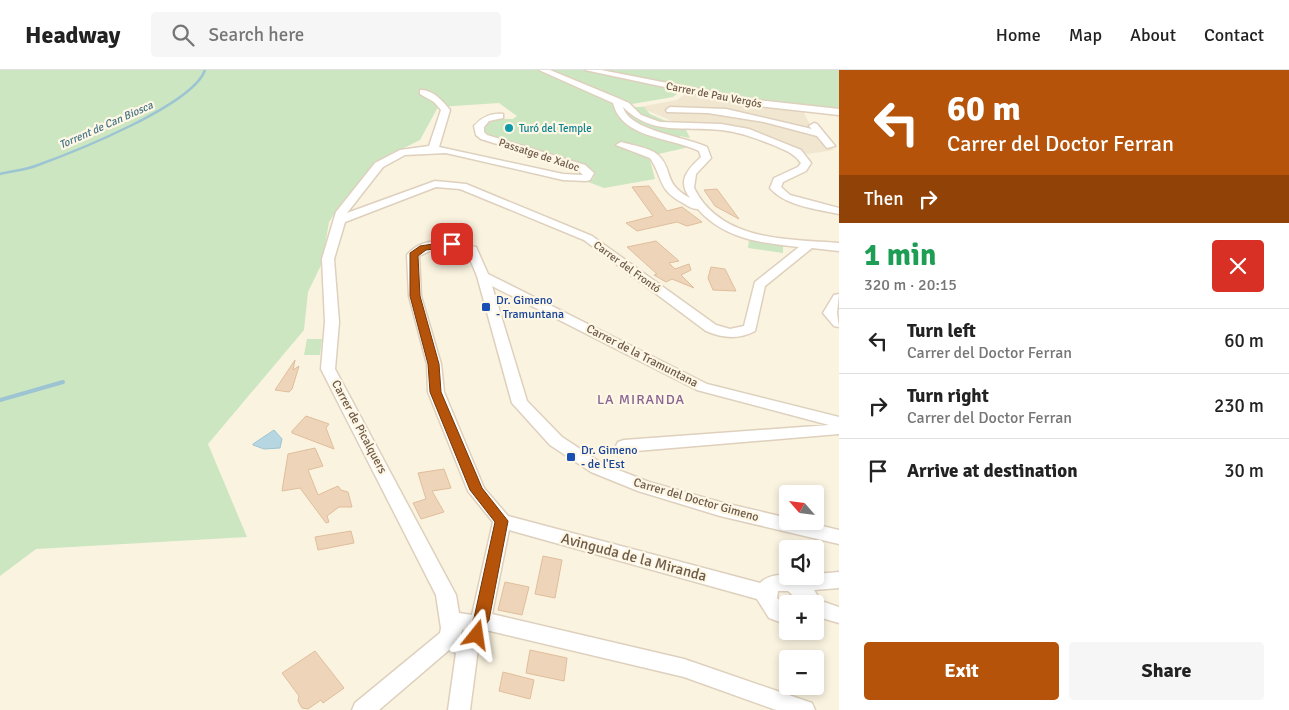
<!DOCTYPE html>
<meta charset="utf-8">
<style>
:root{--surface:#fff;--page:#f6f6f6;--text:#222;--muted:#767676;--line:#e0e0e0;--accent:#b45309}
body{margin:0;font-family:Signika,sans-serif;background:var(--page);color:var(--text);height:100vh;display:flex;flex-direction:column;font-size:19px;white-space:nowrap}
*{box-sizing:border-box;margin:0}
p{font-size:16px;color:var(--muted)}
.icon{flex:none;width:28px;height:28px;fill:none;stroke:currentColor;stroke-width:2;stroke-linecap:round;stroke-linejoin:round}
.map{position:relative;flex:1;overflow:hidden}
.drawer{display:flex;flex-direction:column;background:var(--surface);width:450px}
.drawer>*{flex:none}
.top-card{background:#b45309;color:#fff;overflow:hidden}
.needle{width:32px;rotate:298deg}
.tools{position:absolute;left:779px;top:415px;display:grid;gap:10px}
.tools a{display:grid;place-items:center;width:45px;height:45px;border-radius:5px;background:var(--surface);box-shadow:0 2px 8px #0003;font-size:25px}
.pin{position:absolute;display:grid;place-items:center;width:42px;height:42px;color:#fff;margin:-21px;border-radius:10px;box-shadow:0 2px 8px #0006}
.me{position:absolute;width:55px;margin:-28px;rotate:15deg;stroke-linejoin:round;filter:drop-shadow(0 0 4px #0008)}
.turn{display:flex;align-items:center;gap:18px;height:105px;padding:0 25px;font-size:22px}
.turn .icon{width:65px;height:65px;stroke-width:2.5}
.turn b{display:block;font-size:35px;line-height:42px}
.then{display:flex;align-items:center;height:48px;padding:0 25px;background:#0003;gap:10px;font-size:19px}
.round{display:grid;place-items:center;flex:none;width:52px;height:52px;border-radius:5px;background:var(--page)}
.overview{display:flex;align-items:center;justify-content:space-between;height:85px;padding:0 25px}
h1{font-size:30px;font-weight:800;line-height:38px;color:#1e9e55}
.cta{display:flex;gap:10px;margin-top:auto;padding:10px 25px}
.cta a{flex:1;height:58px;border-radius:5px;background:var(--accent);color:#fff;font-size:20px;font-weight:800;line-height:58px;text-align:center}
.cta a+a{background:var(--page);color:var(--text)}
ul{padding:0;list-style:none}
li{display:flex;align-items:center;gap:15px;height:65px;padding:0 25px;border-top:1px solid var(--line)}
li div{flex:1}
li b{display:block;font-size:19px}
li em{font-style:normal}
header{display:flex;align-items:center;gap:30px;box-sizing:border-box;height:70px;padding:0 25px;background:var(--surface);border-bottom:1px solid var(--line)}
header strong{font-size:24px}
nav{display:flex;gap:28px;margin-inline-start:auto;font-size:18px}
.search{width:350px;height:45px;background:var(--page);display:flex;align-items:center;gap:12px;box-sizing:border-box;padding:0 18px;border-radius:5px;color:var(--muted);font-size:19px}
main{display:flex;flex:1;min-height:0}
.map>svg:first-child{display:block}
.residential{fill:#f1e6cf}
.green{fill:#cbe6c0}
.water{fill:#b6d6e2;stroke:#9dc4d3}
.lines{fill:none;stroke-linecap:round;stroke-linejoin:round}
.stream-far1{stroke:#9dc4d3;stroke-width:2.5}
.stream{stroke:#9dc4d3;stroke-width:4}
.building{fill:#eed5b9;stroke:#e0bd9b}
.street-casing{stroke:#ded0bd;stroke-width:3}
.street{fill:#fff;fill-rule:evenodd}
.route{fill:#b45309;stroke:#753606}
.culture-dot{fill:#0f9aa8;stroke:#fef7e5;stroke-width:2}
.transit-dot{fill:#1a4fb4;stroke:#fef7e5;stroke-width:2}
.labels{text-anchor:middle;dominant-baseline:central;stroke-width:4.5;stroke-linejoin:round;paint-order:stroke}
.far-street-label{font-size:11px;fill:#6f5b49;stroke:#fef7e5}
.far-water-label{font-size:11px;font-style:italic;fill:#477689;stroke:#fef7e5}
.far-culture-label{font-size:11px;fill:#0d838f;stroke:#fef7e5;text-anchor:start}
.transit-label{font-size:12px;fill:#164399;stroke:#fef7e5;text-anchor:start}
.street-label{font-size:12px;fill:#6f5b49;stroke:#fef7e5}
.neighbourhood-label{font-size:14px;letter-spacing:1px;fill:#896593;stroke:#fef7e5}
.near-street-label{font-size:15px;fill:#6f5b49;stroke:#fef7e5}
</style>
<header>
<strong>Headway</strong>
<div class="search"><svg class="icon" aria-label="search" viewBox="0 0 24 24"><circle cx="10" cy="10" r="6"/><path d="M15 15l6 6"/></svg>Search here</div>
<nav><a>Home</a><a>Map</a><a>About</a><a>Contact</a></nav>
</header>
<main>
<div class="map">
<svg width="839" height="640" viewBox="0 0 839 640">
<rect width="100%" height="100%" fill="#faf3e0"/>
<path class="residential" d="M688 22 803 41 816 66 834 80 807 84 786 73 745 58 679 54 639 37 677 30Z"/>
<path class="green" d="M0 0H839V41L805 38 682 20 673 27 632 34 633 37H644L650 44 673 54 675 58 686 60 690 68 680 66V72L694 76 645 87 650 90 655 109 604 118 588 112 594 108 589 100 483 64 482 56 497 49H513L517 46 499 33 438 37 420 70 376 92 343 131 329 152 322 193 308 222 304 260 208 374 247 467 36 479 0 506Z
M749 170 783 175V183L748 178Z
M307 269H322L320 285H304Z"/>
<path class="water" d="M274 360 282 369 280 378 264 379 253 375V374Z"/>
<g class="lines">
<path class="stream-far1" d="M0 104C12 101 26 100 38 95 74 82 193 35 205 0"/>
<path class="stream" d="M0 330 63 312"/>
</g>
<path class="building" d="M649 116 667 141 682 137 702 152 687 156 677 152 637 161 626 153 653 146 632 117Z
M717 119 739 149 715 136 704 120Z
M656 171 679 191 669 193 675 199 689 194 691 200 681 205 694 218 672 209 666 212 654 205 657 204 627 177Z
M711 197 725 199 736 221 713 220 708 208Z
M295 290 293 300 299 296 292 319 289 322 275 320Z
M306 346 329 354 326 358 334 379 292 363V361Z
M315 378 323 396 308 400 318 425 338 416 341 420 348 422 352 437H339L327 446 329 452 326 453 300 418 282 421 288 384Z
M444 399 451 418 432 421 444 442 421 449 413 433 426 429 418 403Z
M351 461 354 473 318 480 315 467Z
M543 486 562 490 555 528 535 524Z
M505 512 529 517 522 545 498 540Z
M530 580 567 588 564 611 526 603Z
M315 581 344 618 323 633 321 630 308 639 302 638 298 631 299 626 282 603Z
M503 602 534 610 530 629 499 621Z"/>
<g class="lines">
<defs>
<path id="street" d="M539 0H550L620 29 629 33 641 45 660 52 721 54 749 59 801 80 811 93 806 101 783 112 781 117 790 125 839 138V144C817 139 785 136 770 118L774 108 798 97 801 93C793 82 784 80 773 75 755 68 740 62 721 60 684 56 652 66 623 37 629 61 687 67 707 77L711 88 696 104 694 118C721 172 788 169 839 173V181L812 178 765 216 755 261C738 270 723 268 706 261L584 170 460 119 436 117 345 152 334 189 339 252 335 299 456 525 459 543 472 545 493 452 468 421 428 322 427 294 409 226 407 185C424 164 454 172 476 177L488 204 707 314 839 347V364L624 382 618 380 616 376 618 372 624 370 829 355 697 320 492 216 527 331 562 367 603 394 649 412 720 432 788 448V451H801L839 460V474L720 446 638 421 591 402 550 375 512 333 477 206 467 182 434 179 419 186 421 226 441 294 444 322 484 418 508 446 760 513C773 500 798 506 815 506V504L839 502V518L814 520 821 531 839 537V553L815 546V534H802L788 521H778L777 528 788 538V555L769 548 757 529 509 460 492 544 684 589 812 633 815 640H776L684 607 486 560 485 568 478 579 470 640H448L456 583 449 580 379 640H352L355 633 440 563 441 558 436 525 321 299 325 252 322 189 336 142 375 93 400 80 429 76 441 40 434 32 420 24V20C432 19 443 31 450 40L439 77 563 104 583 105 577 99 481 69 476 65 474 56C482 47 491 43 503 44V48L489 51 484 57V62L487 65 585 95 594 103 590 110 586 111 563 110 446 83 405 85 383 97 347 143 435 111 466 114 592 166 716 255 730 259 744 256 755 212 799 177C761 173 724 169 698 139 692 139 688 136 683 133 657 119 664 109 650 88L616 75 621 72C631 75 651 78 658 85 674 100 662 113 690 128 677 111 687 100 701 87L699 81C671 67 622 69 613 33ZM463 559 465 563 463 567 461 563Z
M585 0H601L749 29 839 39V45L749 35Z
M670 37 726 39 812 59 809 56 814 53 817 54 835 76 827 78 817 66 764 52 708 43 667 42 666 40Z
M839 224 837 243 839 257 834 256 823 243 834 225Z"/>
</defs>
<use href="#street" class="street-casing"/>
<use href="#street" class="street"/>
</g>
<path class="route" d="M452 171 455 172V176L426 180 418 186 420 226 439 294 441 322 482 418 508 451 489 550 483 559 482 570 477 572 471 570 468 558 474 548 495 452 470 420 430 322 428 294 410 226V183L420 176Z"/>
<circle class="culture-dot" cx="509" cy="58" r="5"/>
<g class="transit-dot">
<rect x="481" y="232" width="10" height="10" rx="2.5"/>
<rect x="566" y="382" width="10" height="10" rx="2.5"/>
</g>
<g class="labels">
<g class="far-street-label">
<text transform="translate(714 25) rotate(11)">Carrer de Pau Vergós</text>
<text transform="translate(539 85) rotate(18)">Passatge de Xaloc</text>
<text transform="translate(627 197) rotate(36)">Carrer del Frontó</text>
</g>
<g class="far-water-label">
<text transform="translate(106 55) rotate(-24)">Torrent de Can Biosca</text>
</g>
<g class="far-culture-label">
<text x="519" y="58">Turó del Temple</text>
</g>
<g class="transit-label">
<text x="496" y="230">Dr. Gimeno<tspan x="496" dy="14">- Tramuntana</tspan></text>
<text x="581" y="380">Dr. Gimeno<tspan x="581" dy="14">- de l'Est</tspan></text>
</g>
<g class="street-label">
<text transform="translate(642 286) rotate(27)">Carrer de la Tramuntana</text>
<text transform="translate(359 357) rotate(62)">Carrer de Picalquers</text>
<text transform="translate(696 430) rotate(16)">Carrer del Doctor Gimeno</text>
</g>
<g class="neighbourhood-label">
<text x="641" y="329">LA MIRANDA</text>
</g>
<g class="near-street-label">
<text transform="translate(634 487) rotate(15)">Avinguda de la Miranda</text>
</g>
</g>
</svg>
<div class="tools">
<a><svg class="needle" viewBox="-14 -14 28 28"><path d="M0-13l5 13h-10z" fill="#e53935"/><path d="M0 13l5-13h-10z" fill="#767676"/></svg></a>
<a><svg class="icon" aria-label="sound" viewBox="0 0 24 24"><path d="M4 9h4l5-4v14l-5-4H4zM17 9q2 3 0 6"/></svg></a>
<a>+</a>
<a>−</a>
</div>
<div class="pin" style="left:452px;top:174px;background:#d93025"><svg class="icon" aria-label="arrive" viewBox="0 0 24 24"><path d="M6 21V4h12l-3 4 3 4H6"/></svg></div>
<svg class="me" style="left:477px;top:565px" viewBox="-20 -20 40 40"><path d="M0-17L14 15 0 8-14 15z" fill="#b45309" stroke="#fff" stroke-width="4"/></svg>
</div>
<section class="drawer">
<div class="top-card">
<div class="turn"><svg class="icon" aria-label="left" viewBox="0 0 24 24"><path d="M17 20v-9H6M10 6l-5 5 5 5"/></svg><div><b>60 m</b>Carrer del Doctor Ferran</div></div>
<div class="then">Then<svg class="icon" aria-label="right" viewBox="0 0 24 24"><path d="M7 20v-9h11M14 6l5 5-5 5"/></svg></div>
</div>
<div class="overview"><div><h1>1 min</h1><p>320 m · 20:15</p></div><a class="round" style="background:#d93025;color:#fff"><svg class="icon" aria-label="close" viewBox="0 0 24 24"><path d="M6 6l12 12M18 6L6 18"/></svg></a></div>
<ul>
<li><svg class="icon" aria-label="left" viewBox="0 0 24 24"><path d="M17 20v-9H6M10 6l-5 5 5 5"/></svg><div><b>Turn left</b><p>Carrer del Doctor Ferran</p></div><em>60 m</em></li>
<li><svg class="icon" aria-label="right" viewBox="0 0 24 24"><path d="M7 20v-9h11M14 6l5 5-5 5"/></svg><div><b>Turn right</b><p>Carrer del Doctor Ferran</p></div><em>230 m</em></li>
<li><svg class="icon" aria-label="arrive" viewBox="0 0 24 24"><path d="M6 21V4h12l-3 4 3 4H6"/></svg><div><b>Arrive at destination</b></div><em>30 m</em></li>
</ul>
<div class="cta"><a>Exit</a><a>Share</a></div>
</section>
</main>
